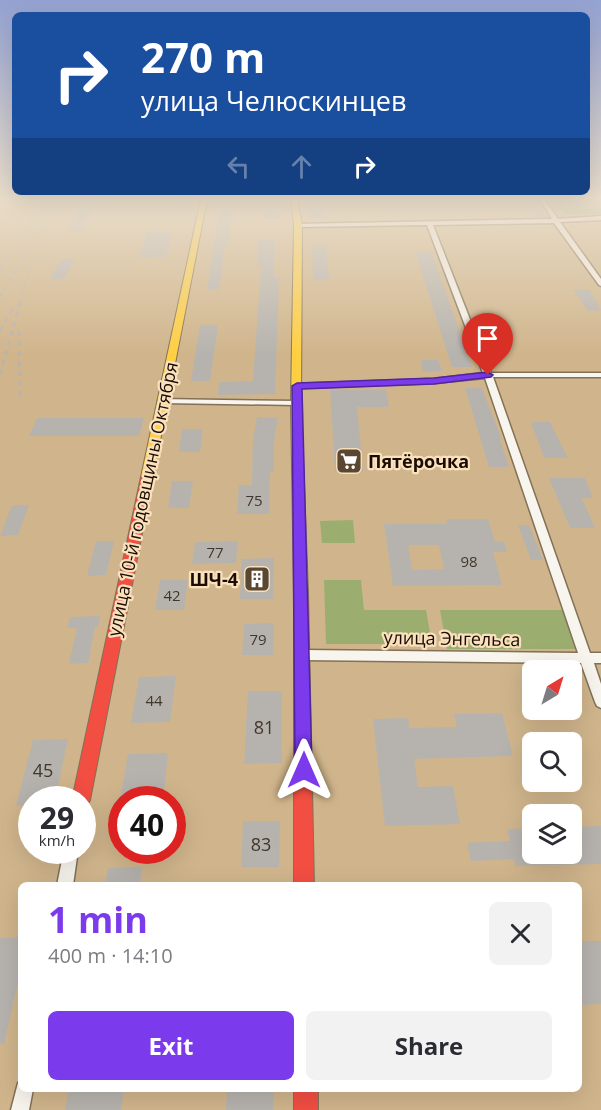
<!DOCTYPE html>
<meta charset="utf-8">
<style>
:root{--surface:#fff;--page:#f2f2f3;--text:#2b2b33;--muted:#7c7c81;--accent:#7c3aed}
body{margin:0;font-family:"Open Sans",sans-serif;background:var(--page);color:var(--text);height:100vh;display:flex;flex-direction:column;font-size:22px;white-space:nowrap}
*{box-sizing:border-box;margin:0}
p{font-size:20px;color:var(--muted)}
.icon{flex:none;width:33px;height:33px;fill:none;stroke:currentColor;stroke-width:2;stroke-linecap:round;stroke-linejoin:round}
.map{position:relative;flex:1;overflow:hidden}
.drawer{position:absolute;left:18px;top:882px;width:564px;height:210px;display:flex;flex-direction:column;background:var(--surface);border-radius:9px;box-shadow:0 6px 24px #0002}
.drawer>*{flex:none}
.guide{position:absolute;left:12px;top:12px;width:578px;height:183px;border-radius:9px;box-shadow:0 6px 24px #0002;background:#1a4fa0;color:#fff;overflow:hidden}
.needle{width:39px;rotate:38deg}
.tools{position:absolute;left:522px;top:660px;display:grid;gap:12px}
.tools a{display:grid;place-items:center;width:60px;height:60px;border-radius:9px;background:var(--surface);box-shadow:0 6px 24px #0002;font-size:30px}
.speed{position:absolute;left:18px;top:786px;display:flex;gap:12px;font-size:30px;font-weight:700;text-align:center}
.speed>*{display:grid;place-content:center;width:78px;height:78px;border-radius:50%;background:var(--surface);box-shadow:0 6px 24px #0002;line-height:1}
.speed small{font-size:15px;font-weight:400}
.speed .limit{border:9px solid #d22;background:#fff;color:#111}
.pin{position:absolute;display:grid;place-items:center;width:51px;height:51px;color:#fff;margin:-62px -26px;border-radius:50% 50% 50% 0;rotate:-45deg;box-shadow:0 0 6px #0007}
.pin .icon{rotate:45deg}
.me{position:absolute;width:66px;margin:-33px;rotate:0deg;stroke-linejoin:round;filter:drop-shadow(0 0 4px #0008)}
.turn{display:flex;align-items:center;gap:21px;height:126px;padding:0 30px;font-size:27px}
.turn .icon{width:78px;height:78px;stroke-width:2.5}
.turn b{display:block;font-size:42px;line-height:51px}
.lanes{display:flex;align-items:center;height:57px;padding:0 30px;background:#0003;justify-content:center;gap:30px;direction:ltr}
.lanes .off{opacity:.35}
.round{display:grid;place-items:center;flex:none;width:63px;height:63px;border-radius:9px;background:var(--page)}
.overview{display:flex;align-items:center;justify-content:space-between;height:102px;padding:0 30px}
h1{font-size:36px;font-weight:700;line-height:45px;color:var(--accent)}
.button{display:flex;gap:12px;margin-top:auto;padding:12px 30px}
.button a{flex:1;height:69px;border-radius:9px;background:var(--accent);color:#fff;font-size:24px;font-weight:700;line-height:69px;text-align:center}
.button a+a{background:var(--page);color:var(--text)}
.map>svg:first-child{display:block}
.green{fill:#9cad70}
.building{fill:#b6b3ae;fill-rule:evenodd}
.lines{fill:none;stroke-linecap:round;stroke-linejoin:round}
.street-casing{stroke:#827156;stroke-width:3}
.slow-casing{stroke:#827156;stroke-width:2}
.jam-casing{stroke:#827156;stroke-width:2}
.street{fill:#f8f4ee;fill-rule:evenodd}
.slow{fill:#ffcf43;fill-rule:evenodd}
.jam{fill:#f24e42;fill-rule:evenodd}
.rail-far1{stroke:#bbb3a9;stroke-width:2;stroke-dasharray:4.5 4.5;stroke-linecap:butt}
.rail{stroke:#bbb3a9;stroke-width:3;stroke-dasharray:5 5;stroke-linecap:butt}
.route{fill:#7c3aed;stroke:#51269a;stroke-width:1.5}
.labels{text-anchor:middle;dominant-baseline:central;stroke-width:4.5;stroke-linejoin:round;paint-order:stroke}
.number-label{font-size:15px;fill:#41362c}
.poi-label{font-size:18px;font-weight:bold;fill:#1a0c00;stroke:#fae1bd;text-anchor:start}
.street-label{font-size:18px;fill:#1a0c00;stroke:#fae1bd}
.near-number-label{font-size:18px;fill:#41362c}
</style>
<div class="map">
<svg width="601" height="1110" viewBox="0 0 601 1110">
<rect width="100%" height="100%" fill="#d0b58c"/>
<path class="green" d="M400 199H486L480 203 414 204Z
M555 199H601V214L565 215Z
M353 520 355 543H322L320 521Z
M324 580H361L364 610H426L432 644H326Z
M440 610H564L577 649H447Z"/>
<path class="building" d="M82 199H99L80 232H68L77 217H73Z
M221 199H234L228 246H225L219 289 207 290Z
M308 199H323L324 219H309Z
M522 199H535L547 217H533Z
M264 203H279V217H264Z
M147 232H173L166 257 139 258Z
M258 240H275L274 278H279L275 394 218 395 219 382 253 381 261 266H257Z
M312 245H326L329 280H313Z
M415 251H431L472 367H452Z
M61 259H75L64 279H50Z
M573 289H589L601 310 588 311Z
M200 325H218L210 381H191Z
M421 360H438L442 371 423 372Z
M465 388H482L502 440H500L509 467H489Z
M330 390H386L389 407H357L363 471H335Z
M257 417 278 418 274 440V471H270L269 514H237L239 485H252L253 439Z
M37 418H144L139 436H29Z
M531 422H550L568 458H544Z
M182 429H203L200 452H179Z
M549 478H585L593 498H582L595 528H570Z
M172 481H193L189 508H168Z
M12 505H29L18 535 0 536Z
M446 519H488L495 542 504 541 507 552H493L502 585 393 586 384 524H447ZM408 545H439L444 569 412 570Z
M518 525H529L543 560H531Z
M96 541H114L106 575 87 576Z
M238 541 236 563 192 564 195 542Z
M274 558 273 599H240L242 559Z
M160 580H188L184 610H155Z
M100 616 98 627H95L88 663 69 664 77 628H67L70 617Z
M274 623 273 655H242L244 624Z
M176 676 170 722 131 723 139 677Z
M248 691H282V763L244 764Z
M502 713 513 756 414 759 418 787 453 786 460 824 385 826 373 719 408 718 409 728 457 727 454 714Z
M68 739 55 800H32V805L16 806 33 740Z
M168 753 163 800H120L128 754Z
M243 821H280L279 867H241Z
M601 826V864L515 866 514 859 471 861 467 843 510 841 507 829 532 828V854H572V827Z
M142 867 140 885H105L108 868Z
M21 937V969L4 1044 0 1043V938Z
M579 941H601V1004L579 1005Z
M69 1089H124L121 1110H65Z
M227 1089H274L273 1110H226Z"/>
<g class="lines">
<defs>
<path id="street" d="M107 199H181L178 201H110Z
M540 199H544L558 219 601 216V220L560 222 601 279V286L599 285 554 223 433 225 491 373H601V377H493L590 653H601V663H594L601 684V708L597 706 595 702 581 663 303 660 299 659 297 655 299 651 303 650 578 653 485 378 434 383 297 388 293 386 297 384 434 379 483 373 427 225 298 227 295 225 296 224 552 219Z
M159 399 296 401 300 403 296 405 162 403 158 401Z
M64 850H78L73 885H57Z
M21 1081V1089H33L29 1110H11L18 1083Z"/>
<path id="slow" d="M201 199H207L153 477 147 481 141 477Z
M291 199H297L302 225 301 403 308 593 306 597H296L294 593 291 403 294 225Z"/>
<path id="jam" d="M147 473 153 477 90 800 87 806 82 808V800H72L141 477Z
M301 587 306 589 308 593 314 885H294V593L296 589Z
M294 1089H318V1110H294Z"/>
</defs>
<use href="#street" class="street-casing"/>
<use href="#slow" class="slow-casing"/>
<use href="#jam" class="jam-casing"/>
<use href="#street" class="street"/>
<use href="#slow" class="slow"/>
<use href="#jam" class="jam"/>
<path class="rail-far1" d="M0 269 45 199
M0 297 59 199
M19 304 35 250"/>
<path class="rail" d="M0 331 14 306
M19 331 20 398
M0 374 20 303"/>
</g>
<linearGradient id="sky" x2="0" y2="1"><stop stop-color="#94a2d2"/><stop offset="0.56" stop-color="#eadecb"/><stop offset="1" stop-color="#eadecb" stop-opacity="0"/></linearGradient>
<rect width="601" height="354" fill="url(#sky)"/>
<path class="route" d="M488 372 493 375 491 377 434 384 302 389 312 770 310 776 304 779 297 776 295 770 292 386 297 383 434 378Z"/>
<defs>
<symbol id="supermarket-square" viewBox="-11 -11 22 22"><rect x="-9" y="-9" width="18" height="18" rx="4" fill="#5a4731" stroke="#fae1bd"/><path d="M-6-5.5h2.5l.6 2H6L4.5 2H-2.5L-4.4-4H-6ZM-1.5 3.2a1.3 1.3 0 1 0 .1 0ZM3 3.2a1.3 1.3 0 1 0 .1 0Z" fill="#fff"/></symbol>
<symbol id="building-square" viewBox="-11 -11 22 22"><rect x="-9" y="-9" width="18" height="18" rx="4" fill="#5a4731" stroke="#fae1bd"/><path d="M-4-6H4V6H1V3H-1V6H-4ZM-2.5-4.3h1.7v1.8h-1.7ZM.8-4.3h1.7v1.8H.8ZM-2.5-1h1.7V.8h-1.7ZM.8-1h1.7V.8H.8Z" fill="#fff"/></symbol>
</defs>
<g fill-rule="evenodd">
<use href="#supermarket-square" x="334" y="446" width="30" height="30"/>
<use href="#building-square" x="242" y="564" width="30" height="30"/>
</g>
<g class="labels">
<g class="number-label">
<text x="254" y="500">75</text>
<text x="215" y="552">77</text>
<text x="469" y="561">98</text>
<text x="172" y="595">42</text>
<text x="258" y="639">79</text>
<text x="154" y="700">44</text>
</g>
<g class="poi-label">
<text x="368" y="461">Пятёрочка</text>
<text x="238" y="579" text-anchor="end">ШЧ-4</text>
</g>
<g class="street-label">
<text transform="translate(142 499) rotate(-78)">улица 10-й годовщины Октября</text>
<text transform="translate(452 638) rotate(1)">улица Энгельса</text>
</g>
<g class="near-number-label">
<text x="264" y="727">81</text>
<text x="43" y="770">45</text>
<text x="261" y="844">83</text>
</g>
</g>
</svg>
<div class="tools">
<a><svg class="needle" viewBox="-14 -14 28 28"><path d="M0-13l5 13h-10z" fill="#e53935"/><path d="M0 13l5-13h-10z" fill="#7c7c81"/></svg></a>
<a><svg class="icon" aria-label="search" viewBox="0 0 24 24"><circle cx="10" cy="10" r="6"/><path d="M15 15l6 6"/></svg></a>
<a><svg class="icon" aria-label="layers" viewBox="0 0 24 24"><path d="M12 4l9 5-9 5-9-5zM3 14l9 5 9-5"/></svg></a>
</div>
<div class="speed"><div>29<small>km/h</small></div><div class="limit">40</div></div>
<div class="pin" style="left:488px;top:375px;background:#d93025"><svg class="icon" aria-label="arrive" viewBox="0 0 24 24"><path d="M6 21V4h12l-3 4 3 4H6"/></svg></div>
<svg class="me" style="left:304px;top:770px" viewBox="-20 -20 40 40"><path d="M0-17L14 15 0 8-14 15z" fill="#7c3aed" stroke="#fff" stroke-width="4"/></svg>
<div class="guide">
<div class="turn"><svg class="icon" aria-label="right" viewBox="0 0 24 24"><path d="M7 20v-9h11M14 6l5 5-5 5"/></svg><div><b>270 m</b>улица Челюскинцев</div></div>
<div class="lanes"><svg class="icon off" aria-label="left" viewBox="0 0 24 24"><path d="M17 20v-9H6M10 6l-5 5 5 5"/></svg><svg class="icon off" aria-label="ahead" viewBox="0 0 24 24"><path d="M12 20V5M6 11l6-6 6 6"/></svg><svg class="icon" aria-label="right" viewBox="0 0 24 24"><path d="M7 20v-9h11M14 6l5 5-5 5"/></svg></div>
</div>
<section class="drawer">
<div class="overview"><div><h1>1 min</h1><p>400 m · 14:10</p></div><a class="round"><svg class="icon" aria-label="close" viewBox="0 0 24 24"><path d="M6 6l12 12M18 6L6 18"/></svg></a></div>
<div class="button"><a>Exit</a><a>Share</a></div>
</section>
</div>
